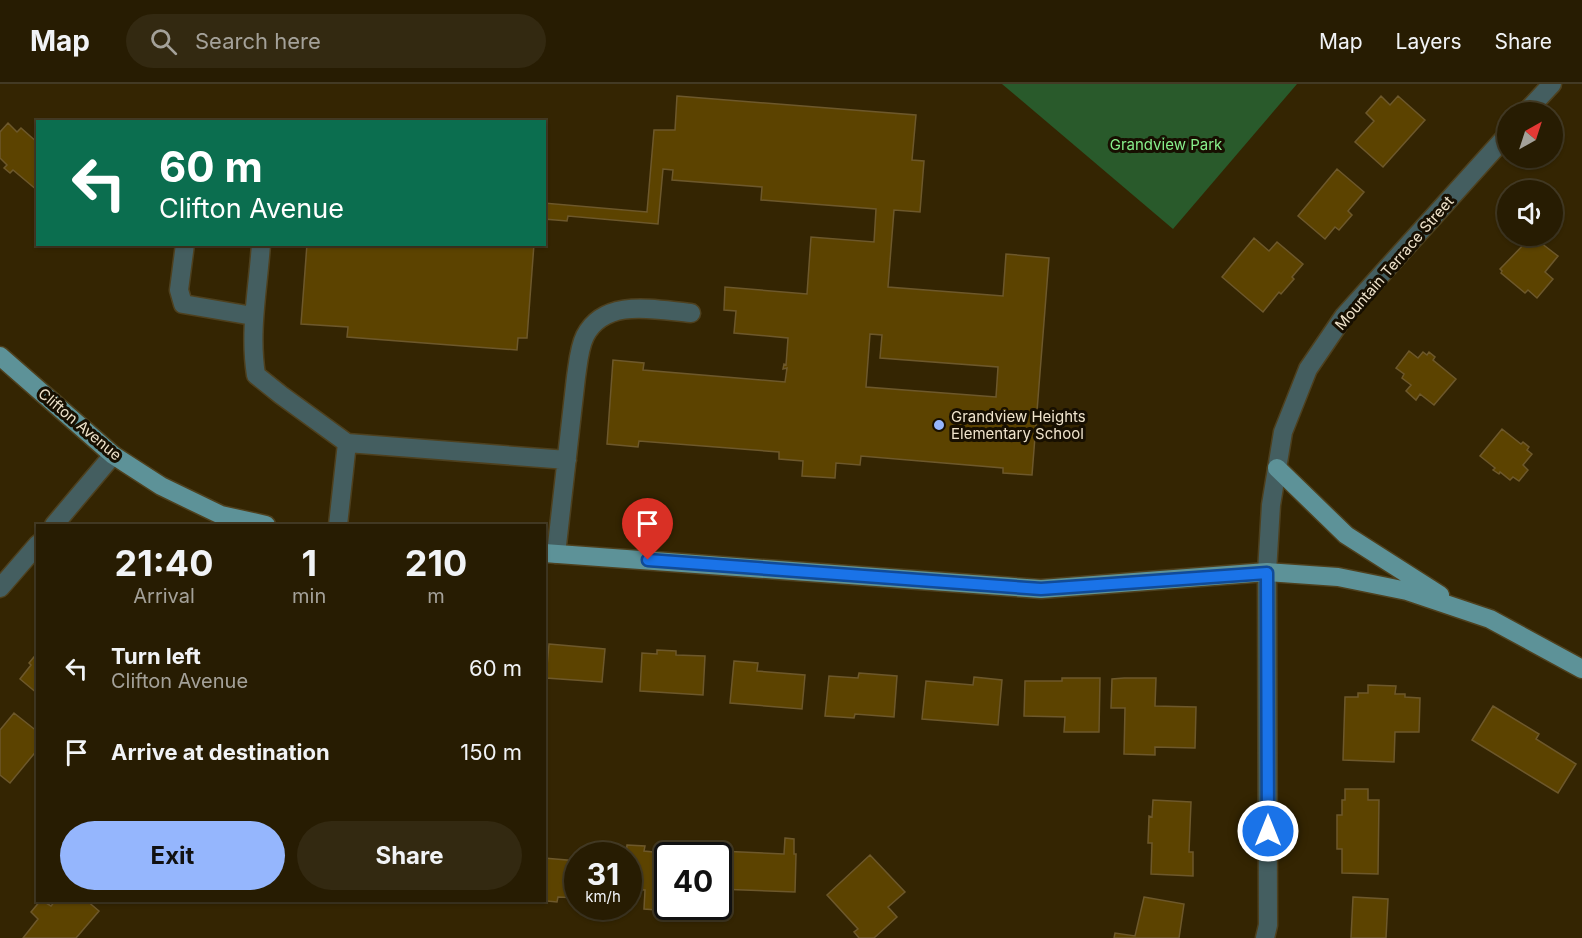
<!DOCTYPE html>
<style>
:root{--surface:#271c02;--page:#332911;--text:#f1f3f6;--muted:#a4a199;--line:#433a24;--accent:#95b6fd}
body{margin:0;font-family:Inter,sans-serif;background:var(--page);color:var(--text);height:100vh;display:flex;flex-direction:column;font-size:22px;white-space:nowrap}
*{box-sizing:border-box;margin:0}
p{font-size:20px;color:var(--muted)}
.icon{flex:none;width:33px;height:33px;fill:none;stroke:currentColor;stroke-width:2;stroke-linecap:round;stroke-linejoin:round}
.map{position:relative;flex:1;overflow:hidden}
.details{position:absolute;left:36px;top:440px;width:510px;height:378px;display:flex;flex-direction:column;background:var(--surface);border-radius:0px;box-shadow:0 2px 4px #0004,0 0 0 2px var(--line)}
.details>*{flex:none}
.guide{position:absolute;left:36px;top:36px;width:510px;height:126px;border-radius:0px;box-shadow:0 2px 4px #0004,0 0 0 2px var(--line);background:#0b6e4f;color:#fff;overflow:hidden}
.needle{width:39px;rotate:39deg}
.fabs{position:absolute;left:1497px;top:18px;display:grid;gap:12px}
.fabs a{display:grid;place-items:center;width:66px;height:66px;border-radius:50%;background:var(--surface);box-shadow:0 2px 4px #0004,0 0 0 2px var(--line);font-size:30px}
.speed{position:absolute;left:564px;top:758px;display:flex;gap:12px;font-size:30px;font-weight:700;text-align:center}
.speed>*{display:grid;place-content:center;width:78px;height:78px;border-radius:50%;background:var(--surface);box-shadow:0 2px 4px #0004,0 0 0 2px var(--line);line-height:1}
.speed small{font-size:15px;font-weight:400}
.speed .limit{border:3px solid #111;border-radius:9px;background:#fff;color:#111}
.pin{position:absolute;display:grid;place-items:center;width:51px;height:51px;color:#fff;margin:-62px -26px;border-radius:50% 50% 50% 0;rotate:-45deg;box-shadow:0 0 6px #0007}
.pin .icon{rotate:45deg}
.me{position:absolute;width:66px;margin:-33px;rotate:0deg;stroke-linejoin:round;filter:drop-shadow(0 0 4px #0008)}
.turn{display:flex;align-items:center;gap:21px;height:126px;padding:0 24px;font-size:27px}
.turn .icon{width:78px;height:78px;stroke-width:2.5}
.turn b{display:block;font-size:42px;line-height:51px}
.eta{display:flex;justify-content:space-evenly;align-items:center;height:102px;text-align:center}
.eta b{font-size:36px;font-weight:700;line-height:42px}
.button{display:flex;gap:12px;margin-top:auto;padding:12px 24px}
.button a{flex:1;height:69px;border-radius:36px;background:var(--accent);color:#111;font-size:24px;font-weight:700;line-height:69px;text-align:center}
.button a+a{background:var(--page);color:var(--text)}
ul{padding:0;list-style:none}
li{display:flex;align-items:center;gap:18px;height:84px;padding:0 24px}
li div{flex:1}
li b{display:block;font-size:22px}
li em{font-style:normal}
header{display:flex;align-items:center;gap:36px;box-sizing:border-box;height:84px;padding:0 30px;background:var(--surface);border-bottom:2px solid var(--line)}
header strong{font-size:28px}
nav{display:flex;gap:33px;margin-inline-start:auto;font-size:21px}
.search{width:420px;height:54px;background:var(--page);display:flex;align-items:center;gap:15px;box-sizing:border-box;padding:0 21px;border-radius:33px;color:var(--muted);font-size:22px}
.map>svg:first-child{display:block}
.green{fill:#295a2b}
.building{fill:#5c4300;stroke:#6d582b;stroke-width:1.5;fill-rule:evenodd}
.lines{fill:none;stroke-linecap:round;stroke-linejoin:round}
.minor-casing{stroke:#4e401e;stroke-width:21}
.major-casing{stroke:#4e401e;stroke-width:21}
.minor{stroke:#445e60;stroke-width:18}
.major{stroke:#5d9298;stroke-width:18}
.route-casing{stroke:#114b97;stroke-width:15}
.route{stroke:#1a73e8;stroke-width:10}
.poi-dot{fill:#95b6fd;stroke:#170f01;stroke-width:2}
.labels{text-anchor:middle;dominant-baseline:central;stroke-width:6;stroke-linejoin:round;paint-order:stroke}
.park-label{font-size:15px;fill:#88ef8b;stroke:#170f01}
.street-label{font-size:15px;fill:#efe3cc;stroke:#170f01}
.poi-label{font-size:15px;fill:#efe3cc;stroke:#170f01;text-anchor:start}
</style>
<header>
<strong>Map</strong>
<div class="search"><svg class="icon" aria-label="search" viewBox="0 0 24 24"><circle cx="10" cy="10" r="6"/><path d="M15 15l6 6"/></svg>Search here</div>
<nav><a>Map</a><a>Layers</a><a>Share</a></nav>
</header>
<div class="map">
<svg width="1582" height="854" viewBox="0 0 1582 854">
<rect width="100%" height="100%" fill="#342502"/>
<path class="green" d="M1002 0H1297L1173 145Z"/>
<path class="building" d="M677 12 916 31 912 76 924 77 920 128 894 126 888 203 1003 212 1006 170 1049 174 1032 391 1003 389V384L861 372 860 381 836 379 835 394 802 392 803 377 779 375V368L639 357 638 363 607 360 613 276 644 279 643 286 785 298 787 284 783 285 784 280 786 281 788 254 734 249 736 227 724 226 725 203 807 210 811 153 874 158 876 125 761 116 762 103 672 96 673 86 663 85 658 140 568 132 567 137 544 135V119L647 128 654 46H675ZM870 250 882 251 880 274 998 283 996 313 866 303Z
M1381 12 1390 21 1398 12 1425 36 1383 83 1355 58 1374 37 1366 29Z
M8 39 17 48 21 44 38 59V107L13 86 10 89 4 84 7 81 0 74V48Z
M1337 85 1364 108 1348 127 1352 131 1339 146 1335 143 1325 155 1298 132Z
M1532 152 1558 172 1545 188 1553 195 1537 214 1528 206 1525 209 1501 189 1502 187 1500 185Z
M1254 154 1269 167 1277 158 1303 180 1292 193 1294 195 1281 210 1279 208 1263 228 1222 193Z
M307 160H534L527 254H518L517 266 476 263 347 253 348 243 301 240Z
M1409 267 1418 274 1423 268 1427 271 1429 268 1435 273 1433 276 1456 295 1434 321 1420 310 1416 316 1406 307 1411 301 1402 294 1404 290 1396 284Z
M1502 345 1521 360 1523 358 1529 363 1527 366 1532 370 1523 381 1528 386 1519 397 1513 393 1510 396 1500 388 1499 390 1493 386 1495 384 1480 372Z
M549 560 605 565 602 598 546 594Z
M657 566 676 567V571L705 572 703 611 640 607 642 569 657 570Z
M38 568V610L20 595 31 581 29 579Z
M734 577 758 579 757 587 805 591 802 625 730 619Z
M859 589 897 592 894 633 855 630 854 634 825 632 829 592 858 594Z
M974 593 1002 596 998 641 922 635 926 597 973 601Z
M1062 594H1100L1099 648H1064L1065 633 1024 632 1025 597H1062Z
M1124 594H1156L1155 622 1196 623 1195 664 1155 663V671L1124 670 1125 624H1111L1112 595Z
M1368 601 1396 602 1395 610H1405V613L1420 614 1419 648H1395L1394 678 1343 676 1345 613H1358V609H1368Z
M1493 622 1539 650 1536 655 1576 680 1558 709 1472 656Z
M14 629 38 648V665L10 699 0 691V646Z
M1345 705H1368V716H1379L1378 790 1342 789V765H1337V731H1342V716H1345Z
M1153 716 1191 718 1189 768H1193V792L1151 790 1152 759H1148L1149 732 1152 733Z
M785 754 794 755V770H796L795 808 718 805 720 767 784 770Z
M627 761 645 762 644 767 684 771H668V822H671V827L644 825 645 806 628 805V771H626Z
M870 771 905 808 888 823 897 833 874 854H859L854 848 858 845 827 811Z
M544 774 578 777V814L558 813 557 818 536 816H544Z
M1144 813 1184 820 1179 854H1114L1115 849 1135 852Z
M1353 813 1388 815 1386 854H1351Z
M41 816 51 822 56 816H86L99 827 76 854H23L38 835 31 828Z"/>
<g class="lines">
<defs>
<path id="minor" d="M1526 28 1552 0
M185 160 179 206 183 220 253 232
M261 160C258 205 249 247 256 291L281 311 347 359 567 376
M54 441 113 371
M338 441 347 359
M556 470 576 293C578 280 579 264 585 252 605 213 656 226 691 229
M0 504 38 460
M1265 854 1268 841 1267 488 1271 421 1283 348 1308 285 1344 232 1508 50"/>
<path id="major" d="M0 272 113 371 161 402 221 431 266 441
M1277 384 1346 451 1440 511
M544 469 1041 505 1267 488 1338 493 1407 507 1490 535 1582 585"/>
</defs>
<use href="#minor" class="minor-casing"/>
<use href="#major" class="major-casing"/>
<use href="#minor" class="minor"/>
<use href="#major" class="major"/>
</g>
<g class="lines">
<defs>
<path id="route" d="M648 476 1041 505 1267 489 1268 747"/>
</defs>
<use href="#route" class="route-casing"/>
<use href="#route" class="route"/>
</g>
<circle class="poi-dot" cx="939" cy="341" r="6"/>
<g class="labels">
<g class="park-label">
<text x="1166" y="60">Grandview Park</text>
</g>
<g class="street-label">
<text transform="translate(1394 179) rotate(-49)">Mountain Terrace Street</text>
<text transform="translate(80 340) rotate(40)">Clifton Avenue</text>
</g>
<g class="poi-label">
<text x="951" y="332">Grandview Heights<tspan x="951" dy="17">Elementary School</tspan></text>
</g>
</g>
</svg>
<div class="fabs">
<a><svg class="needle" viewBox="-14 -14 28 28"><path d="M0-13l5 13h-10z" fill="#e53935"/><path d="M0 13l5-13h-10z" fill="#a4a199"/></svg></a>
<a><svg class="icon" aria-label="sound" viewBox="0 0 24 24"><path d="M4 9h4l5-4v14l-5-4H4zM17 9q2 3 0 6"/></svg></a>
</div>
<div class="speed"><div>31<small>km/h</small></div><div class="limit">40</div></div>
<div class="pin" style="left:648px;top:476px;background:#d93025"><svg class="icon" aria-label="arrive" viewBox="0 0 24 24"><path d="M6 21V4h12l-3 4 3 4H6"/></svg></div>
<svg class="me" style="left:1268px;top:747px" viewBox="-20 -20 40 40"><circle r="17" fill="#1a73e8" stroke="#fff" stroke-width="3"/><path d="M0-11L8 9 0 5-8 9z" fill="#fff"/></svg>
<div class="guide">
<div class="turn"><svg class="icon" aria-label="left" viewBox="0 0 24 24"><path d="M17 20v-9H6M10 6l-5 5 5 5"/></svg><div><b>60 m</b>Clifton Avenue</div></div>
</div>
<section class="details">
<div class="eta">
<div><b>21:40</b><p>Arrival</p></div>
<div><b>1</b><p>min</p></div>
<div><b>210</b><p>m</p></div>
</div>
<ul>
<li><svg class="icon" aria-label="left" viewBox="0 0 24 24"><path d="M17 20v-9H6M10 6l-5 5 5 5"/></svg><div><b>Turn left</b><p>Clifton Avenue</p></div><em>60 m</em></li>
<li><svg class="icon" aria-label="arrive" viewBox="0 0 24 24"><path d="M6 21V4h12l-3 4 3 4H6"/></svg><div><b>Arrive at destination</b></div><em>150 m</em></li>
</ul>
<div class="button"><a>Exit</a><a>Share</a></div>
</section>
</div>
